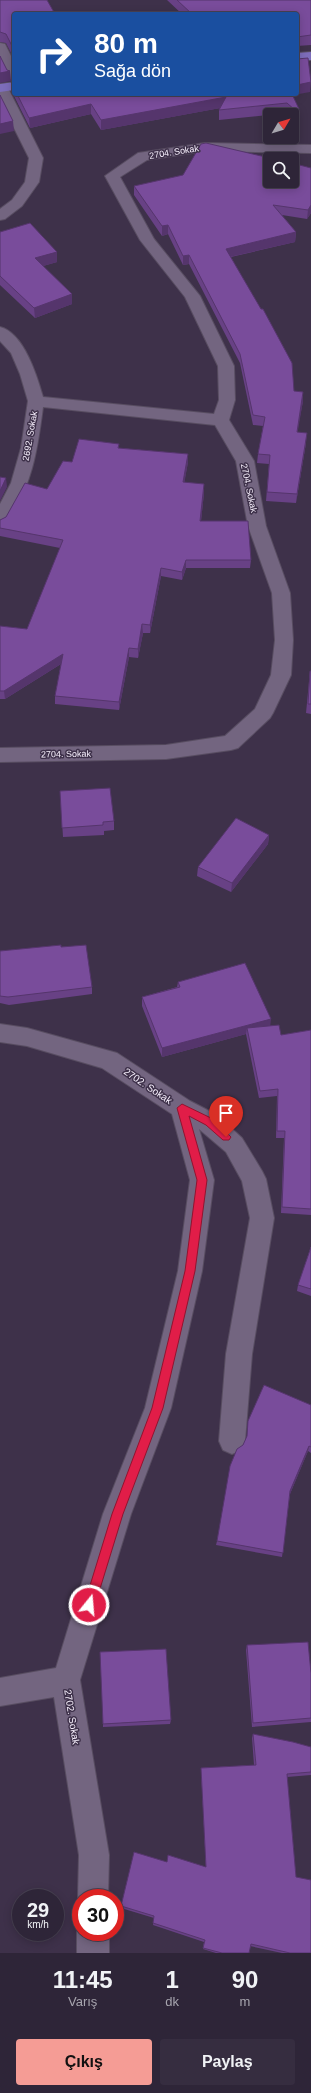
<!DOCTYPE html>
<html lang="tr">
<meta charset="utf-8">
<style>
:root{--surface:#2e2538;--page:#362d40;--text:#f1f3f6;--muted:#a7a5ae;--line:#494253;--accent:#f59c95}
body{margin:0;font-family:Helvetica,sans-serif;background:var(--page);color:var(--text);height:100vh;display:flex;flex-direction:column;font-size:15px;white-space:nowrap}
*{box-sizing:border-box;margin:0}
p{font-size:13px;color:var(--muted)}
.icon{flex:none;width:22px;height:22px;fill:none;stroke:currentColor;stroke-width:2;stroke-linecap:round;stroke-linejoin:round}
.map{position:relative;height:1953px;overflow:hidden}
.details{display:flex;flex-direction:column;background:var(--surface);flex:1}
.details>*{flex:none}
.guide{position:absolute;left:12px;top:12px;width:287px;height:84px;border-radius:4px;box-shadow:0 2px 10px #0003,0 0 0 1px var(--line);background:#1a4fa0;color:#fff;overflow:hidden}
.needle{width:26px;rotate:52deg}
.tools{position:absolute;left:263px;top:108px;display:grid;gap:8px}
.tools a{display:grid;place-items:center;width:36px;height:36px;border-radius:4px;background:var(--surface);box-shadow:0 2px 10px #0003,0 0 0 1px var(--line);font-size:20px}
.speed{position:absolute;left:12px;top:1889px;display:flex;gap:8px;font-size:20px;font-weight:700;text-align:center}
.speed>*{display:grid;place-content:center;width:52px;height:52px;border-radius:50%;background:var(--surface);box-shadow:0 2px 10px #0003,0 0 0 1px var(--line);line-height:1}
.speed small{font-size:10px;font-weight:400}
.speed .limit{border:6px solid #d22;background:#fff;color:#111}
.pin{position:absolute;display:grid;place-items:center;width:34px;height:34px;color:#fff;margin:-41px -17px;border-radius:50% 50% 50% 0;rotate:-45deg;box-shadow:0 0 4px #0007}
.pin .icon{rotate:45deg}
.me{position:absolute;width:44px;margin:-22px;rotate:17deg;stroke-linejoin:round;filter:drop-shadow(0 0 3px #0008)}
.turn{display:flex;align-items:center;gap:14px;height:84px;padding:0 16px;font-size:18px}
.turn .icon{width:52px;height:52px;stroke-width:2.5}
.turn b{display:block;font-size:28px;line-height:34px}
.eta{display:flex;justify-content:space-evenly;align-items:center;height:68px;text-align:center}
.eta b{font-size:24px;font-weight:800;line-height:28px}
.button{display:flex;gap:8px;margin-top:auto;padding:8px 16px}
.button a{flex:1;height:46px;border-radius:4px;background:var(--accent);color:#111;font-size:16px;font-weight:800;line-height:46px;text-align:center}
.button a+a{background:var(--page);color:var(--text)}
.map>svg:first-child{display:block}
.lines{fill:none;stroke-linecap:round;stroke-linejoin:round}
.minor-casing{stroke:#584d61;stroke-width:2}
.major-casing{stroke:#584d61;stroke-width:2}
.minor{fill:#736580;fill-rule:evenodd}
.major{fill:#7d6dba;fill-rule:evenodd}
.wall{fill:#684185}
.shaded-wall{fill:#55356c}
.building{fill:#794c9b;stroke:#55356c}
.route{fill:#e11d48;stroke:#92132f}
.labels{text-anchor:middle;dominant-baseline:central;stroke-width:3;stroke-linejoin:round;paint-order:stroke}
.far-street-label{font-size:9px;fill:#f8f1fe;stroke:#3e314a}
.street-label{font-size:10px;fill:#f8f1fe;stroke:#3e314a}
</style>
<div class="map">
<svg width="311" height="1953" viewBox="0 0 311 1953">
<rect width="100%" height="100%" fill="#3e314a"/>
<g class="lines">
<defs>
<path id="minor" d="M0 43 5 44 14 62V80L9 79 0 61Z
M0 84 6 85 8 88 43 158 39 182 22 206 5 219 0 220V209L12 200 25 182 29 158 0 100Z
M205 143 311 145V153L205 151 147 160 120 177 154 239 200 296 234 366 235 400 229 420 254 461 266 526 290 593 293 640 291 675 273 713 270 718 238 748 231 750 166 759 0 762V748L166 745 225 736 255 709 271 675 275 640 272 593 248 526 236 461 215 425 43 407C37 453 32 485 6 525L0 527V504L11 483 21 448 28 401 20 374 11 353 0 341V327C24 333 37 376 43 397L214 414 219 400 218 366 185 297 140 240 105 176 138 153Z
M0 1024 27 1028 117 1053 190 1101 217 1115 242 1138 262 1171 266 1179 274 1218 252 1354 245 1441 241 1450 232 1454 223 1450 219 1441 226 1354 250 1218 242 1181 226 1152 199 1129 214 1180 202 1271 171 1408 131 1514 80 1680 109 1855 108 1898H81V1906L78 1898 79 1855 54 1697 0 1706V1678L56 1668 103 1514 145 1408 178 1271 190 1180 172 1114 102 1068 27 1046 0 1042Z
M81 1923V1932H109V1953H77V1932Z"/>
<path id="major" d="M311 52V60L297 61V53Z
M14 82V90L0 92V84Z"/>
</defs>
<use href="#minor" class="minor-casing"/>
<use href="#major" class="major-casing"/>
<use href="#minor" class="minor"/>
<use href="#major" class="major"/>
</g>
<path class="wall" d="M0 0 14 14V59L6 43 0 42Z
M167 0H311V45L297 46V14H182Z
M14 81V94H297L310 92 292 95 298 119 295 121 292 118V115H289L287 113 219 120V110L220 108 101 130 91 114 30 128 12 92 11 82Z
M311 168V213L307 219 282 215 296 232 295 242 231 257 294 391 303 392V401L297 432 306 443 296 503 266 501 269 464 257 463 258 454 263 426 253 425 240 363 189 264 183 265 168 234 162 236 134 195V186Z
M0 232 57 262 43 266 72 304 35 318 0 285Z
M119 444V448L188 454V462L184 483 204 484V493L201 521 251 560 250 568H186L182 580 161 576 150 633H143L138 658 129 657 119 710 55 704V696L61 664 5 699H0V626L27 629 60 548 0 536V520L6 517 47 489 72 462Z
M310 671H311V714L306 713Z
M60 791 114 821V830L104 831V835L63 837Z
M269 835 268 844 231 892 197 876 198 867Z
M61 947 92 987V994L9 1005 0 1003V951Z
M178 982 270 1026 281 1035 311 1030V1215L281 1213 284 1138H276L277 1096 259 1098 246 1034 162 1057 142 1006V997L177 987Z
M311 1247V1296L297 1291 298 1285Z
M311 1405V1453L308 1451 290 1494 282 1557 216 1545 217 1541 243 1445 247 1437Z
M247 1645 311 1673V1722L252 1727 246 1650Z
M171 1720 170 1724 103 1727V1724Z
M253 1734 311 1747V1775L287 1777 296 1877 311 1953H282L250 1946 249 1953H216L203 1949 204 1942 153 1925 154 1918 121 1908V1906L167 1862 206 1867 201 1771V1768L254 1765 252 1738Z"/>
<path class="shaded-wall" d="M10 71 11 81 0 83V73Z
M311 82 310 92 287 96V94H297V85Z
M226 97V107L101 130V120Z
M91 104V114L30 128 29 118Z
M299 109 298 119 295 121 296 111Z
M13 121 14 131 0 134V124Z
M311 205V213L307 219 308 210Z
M168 225V234L162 236V226Z
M296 232 295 242 225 258 226 249Z
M57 252V262L36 268 35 258Z
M189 255V264L183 265V256Z
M72 294V304L35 318 34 308Z
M303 392V401L296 442 297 432Z
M307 433 306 443 296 503 297 494Z
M188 454V462L183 491V482Z
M6 478 7 487 0 501V491Z
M204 484V493L200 530V521Z
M186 560V568L182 580V572Z
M161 568V576L150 633V625Z
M142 624 143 633 138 658V649Z
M129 648V657L119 710V702Z
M63 654 64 662 5 699 4 691Z
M269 835 268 844 231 892 232 883Z
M271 1019 270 1028H247L246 1034 162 1057V1048Z
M309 1446 308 1451 289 1496 290 1491Z"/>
<path class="building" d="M0 0H47L55 14H14V50L6 34 0 32Z
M177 0H311V35L297 37V14H192Z
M0 56 7 70 10 71 0 73Z
M308 58 311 82 297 85V59Z
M14 81V88L11 82Z
M17 94H292L299 109 296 111 287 103 219 110 226 97 101 120 91 104 29 118Z
M0 95 13 121 0 124Z
M206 143 274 159H270V181H292V163L311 168V205L308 210 273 205 296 232 226 249 261 309H263L292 363 294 391 303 392 297 432 307 433 297 494 267 492 270 455 258 454 265 417 253 415 240 354 189 255 183 256 168 225 162 226 134 186 183 175 201 144Z
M30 223 57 252 35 258 72 294 34 308 0 276V232Z
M79 439 119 444 118 448 188 454 183 482 204 484 200 521H248L251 560H186L182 572 161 568 150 625 142 624 138 649 129 648 119 702 55 696 63 654 4 691H0V626L27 629 63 540 0 528V520L6 517 25 483 47 489 63 461 72 462Z
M0 477 6 478 0 491Z
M310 671H311V704H308Z
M110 788 114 821 103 822V825L62 828 60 791Z
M236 818 269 835 232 883 198 867Z
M61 945V947L86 945 92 987 8 997 0 996V951Z
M245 963 271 1019 162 1048 142 997 180 987 178 982Z
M279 1025 281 1035 311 1030V1209L282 1207 285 1131H277L278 1089 260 1091 247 1028Z
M311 1247V1289L298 1285Z
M264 1385 311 1405V1447L309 1446 290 1491 283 1553 217 1541 230 1466 237 1449 243 1445 247 1436 248 1421Z
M308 1642 311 1673V1718L253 1723 247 1645Z
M166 1649 171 1720 103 1724 100 1652Z
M253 1734 293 1742 311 1747V1772L287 1774 296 1877 311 1880V1953H290L251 1944 249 1953H222L203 1948 205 1940 153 1923 154 1916 121 1906 134 1852 167 1862 168 1855 206 1867 201 1768 256 1765Z"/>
<path class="route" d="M182 1104 213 1119 231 1137 229 1140H223L206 1125 189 1116 207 1180 195 1271 163 1408 123 1514 95 1605 93 1609 89 1611 85 1609 84 1605 112 1514 152 1408 185 1271 197 1180 177 1108Z"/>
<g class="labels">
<g class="far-street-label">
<text transform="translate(174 152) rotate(-9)">2704. Sokak</text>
<text transform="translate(30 436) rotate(-80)">2692. Sokak</text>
<text transform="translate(249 488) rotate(78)">2704. Sokak</text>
<text transform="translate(66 754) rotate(-1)">2704. Sokak</text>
</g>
<g class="street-label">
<text transform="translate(148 1086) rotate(34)">2702. Sokak</text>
<text transform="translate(72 1717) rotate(81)">2702. Sokak</text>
</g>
</g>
</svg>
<div class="tools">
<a><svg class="needle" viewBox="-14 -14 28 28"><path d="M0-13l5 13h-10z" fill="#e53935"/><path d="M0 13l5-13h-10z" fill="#a7a5ae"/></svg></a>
<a><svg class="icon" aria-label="search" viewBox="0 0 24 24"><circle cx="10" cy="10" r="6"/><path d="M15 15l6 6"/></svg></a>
</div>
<div class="speed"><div>29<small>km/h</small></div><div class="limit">30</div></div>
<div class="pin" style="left:226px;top:1137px;background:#d93025"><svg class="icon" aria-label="arrive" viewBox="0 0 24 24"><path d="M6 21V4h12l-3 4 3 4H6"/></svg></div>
<svg class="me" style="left:89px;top:1605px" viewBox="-20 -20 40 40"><circle r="17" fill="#e11d48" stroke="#fff" stroke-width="3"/><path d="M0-11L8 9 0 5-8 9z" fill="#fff"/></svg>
<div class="guide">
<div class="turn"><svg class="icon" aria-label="right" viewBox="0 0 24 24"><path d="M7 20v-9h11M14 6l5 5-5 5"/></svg><div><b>80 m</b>Sağa dön</div></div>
</div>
</div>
<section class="details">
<div class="eta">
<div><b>11:45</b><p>Varış</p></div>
<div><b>1</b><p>dk</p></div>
<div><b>90</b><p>m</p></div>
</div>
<div class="button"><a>Çıkış</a><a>Paylaş</a></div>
</section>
